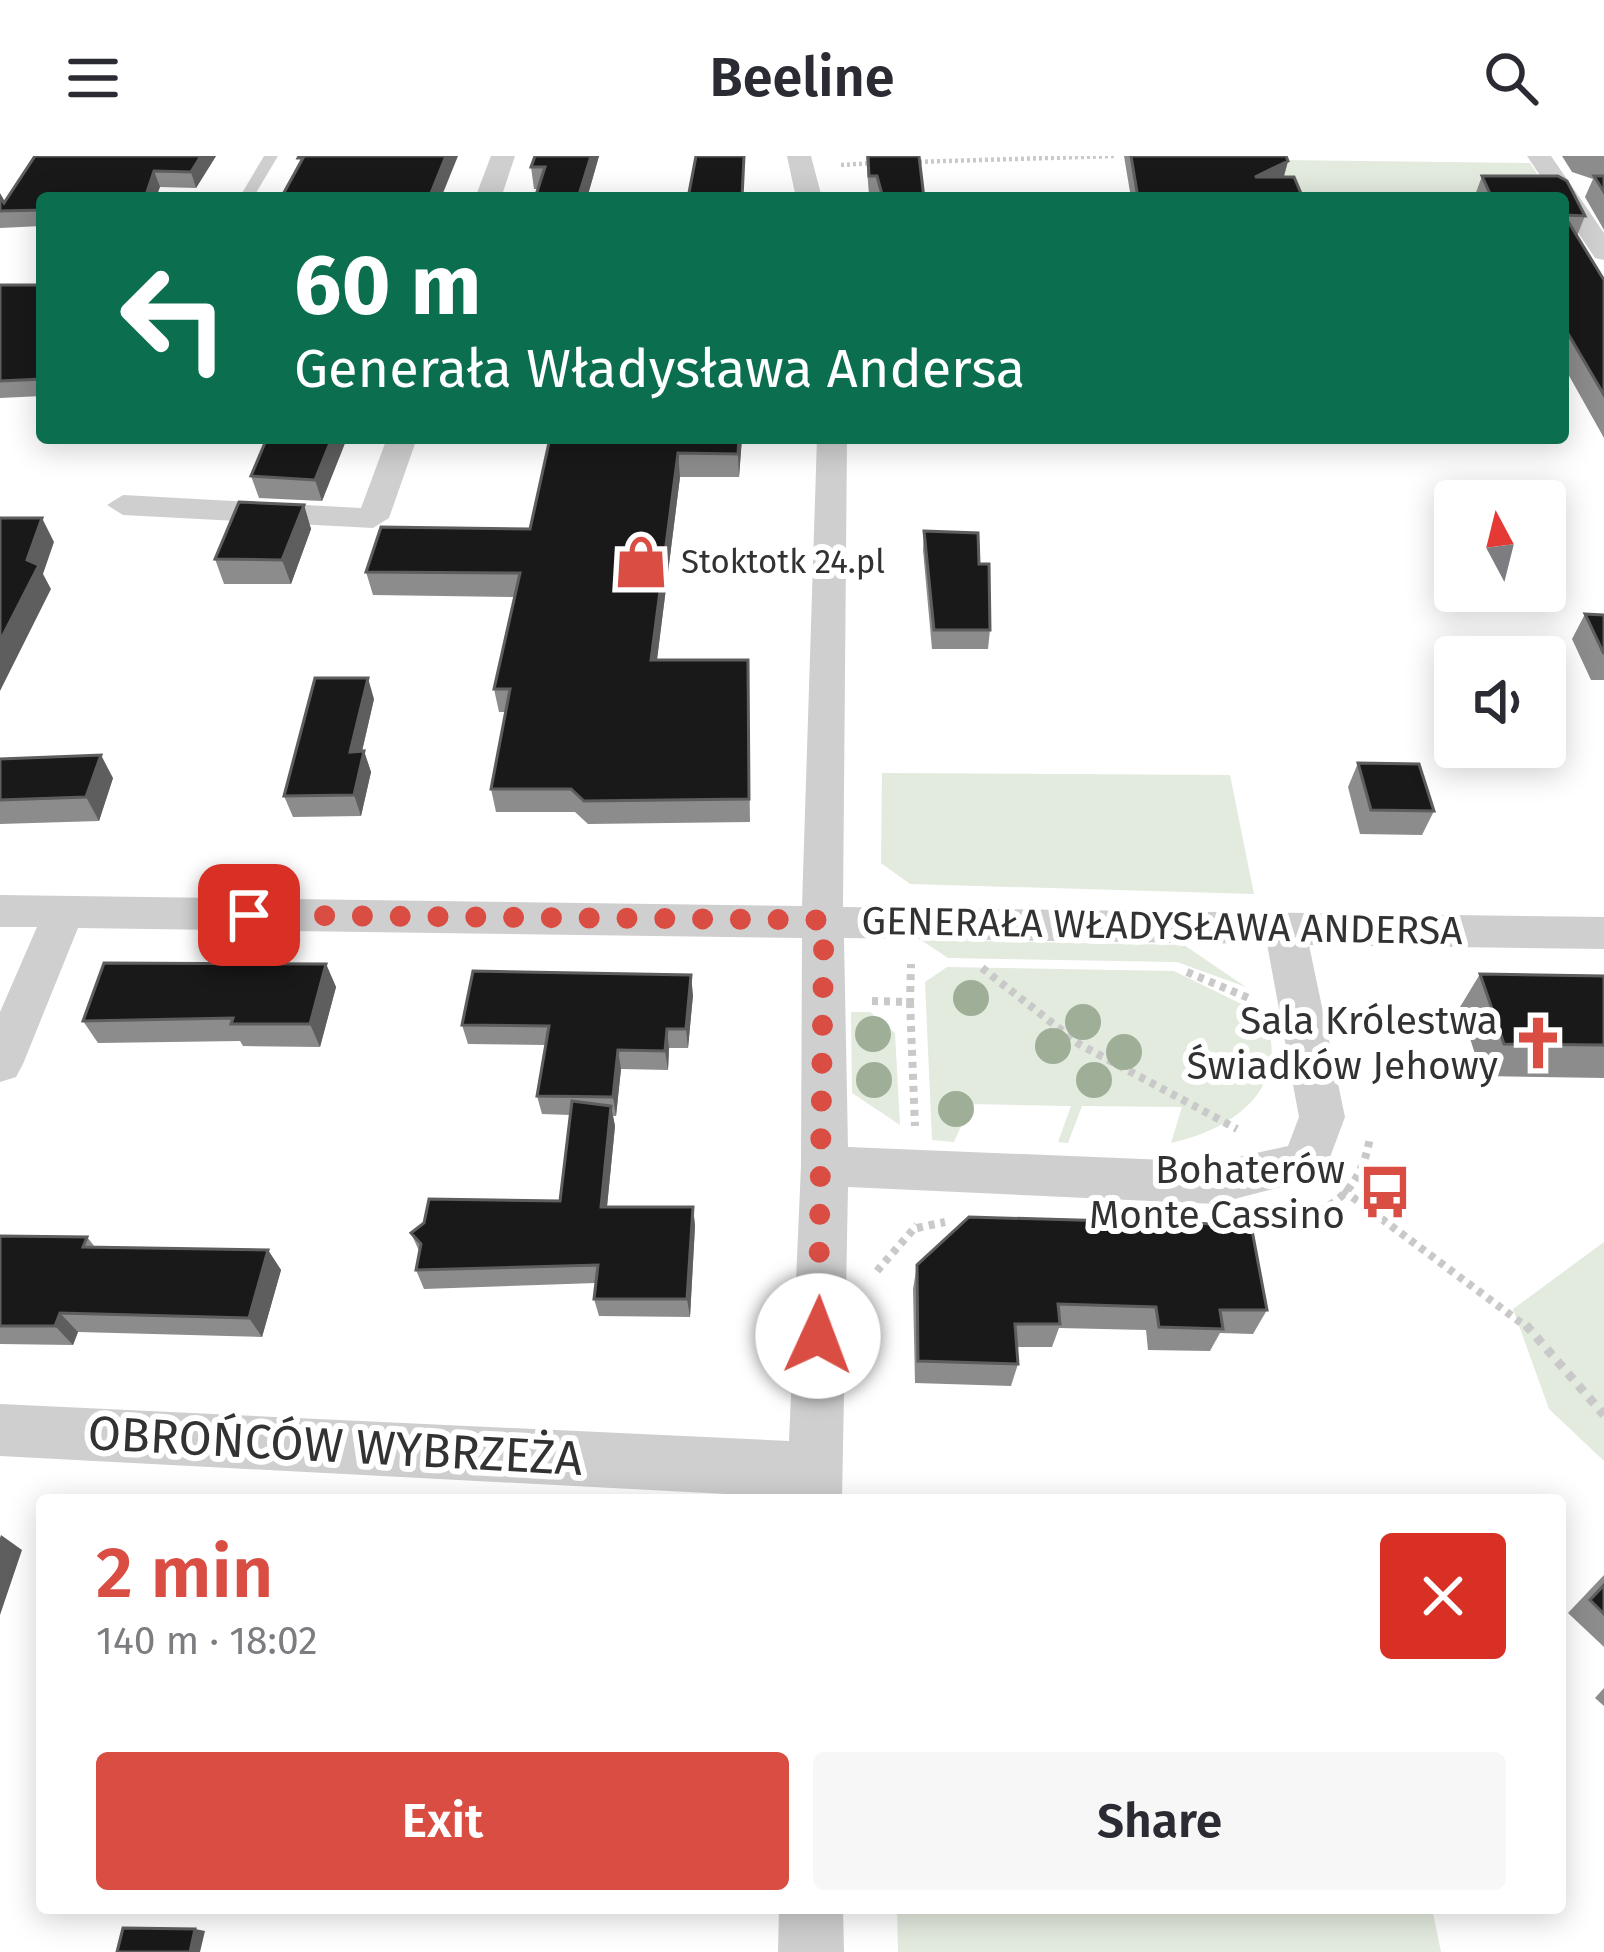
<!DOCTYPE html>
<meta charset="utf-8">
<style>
:root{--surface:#fff;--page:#f7f7f7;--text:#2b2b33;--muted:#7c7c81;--accent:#d94d43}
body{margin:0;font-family:"Fira Sans",sans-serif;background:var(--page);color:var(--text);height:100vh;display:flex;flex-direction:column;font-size:45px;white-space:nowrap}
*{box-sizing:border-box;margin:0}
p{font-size:39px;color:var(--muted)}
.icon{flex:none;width:66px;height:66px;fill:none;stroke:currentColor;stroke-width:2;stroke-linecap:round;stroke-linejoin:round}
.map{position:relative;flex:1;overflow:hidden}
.drawer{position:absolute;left:36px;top:1338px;width:1530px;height:420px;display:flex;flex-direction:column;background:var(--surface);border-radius:12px;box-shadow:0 6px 30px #0003}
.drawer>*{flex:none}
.hud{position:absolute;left:36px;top:36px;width:1533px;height:252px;border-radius:12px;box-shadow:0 6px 30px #0003;background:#0b6e4f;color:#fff;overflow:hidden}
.needle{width:78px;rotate:353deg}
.buttons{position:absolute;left:1434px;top:324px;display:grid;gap:24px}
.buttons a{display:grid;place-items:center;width:132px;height:132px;border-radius:12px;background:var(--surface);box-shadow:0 6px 30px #0003;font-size:60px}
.pin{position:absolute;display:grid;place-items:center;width:102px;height:102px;color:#fff;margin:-51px;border-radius:24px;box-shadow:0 6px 18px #0006}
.me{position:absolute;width:132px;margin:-66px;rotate:2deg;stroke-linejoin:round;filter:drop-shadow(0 0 9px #0008)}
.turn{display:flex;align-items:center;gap:42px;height:252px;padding:0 60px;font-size:54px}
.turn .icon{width:156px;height:156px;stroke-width:2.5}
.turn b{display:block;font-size:84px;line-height:102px}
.round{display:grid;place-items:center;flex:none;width:126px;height:126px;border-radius:12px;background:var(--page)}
.head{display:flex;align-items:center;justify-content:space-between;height:204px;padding:0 60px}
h1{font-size:72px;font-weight:600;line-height:90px;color:var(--accent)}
.action{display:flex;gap:24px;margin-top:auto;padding:24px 60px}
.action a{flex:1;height:138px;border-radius:12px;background:var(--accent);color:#fff;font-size:48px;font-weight:600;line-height:138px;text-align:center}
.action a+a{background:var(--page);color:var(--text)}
header{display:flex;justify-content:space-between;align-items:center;height:156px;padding:0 60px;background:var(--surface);font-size:54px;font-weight:600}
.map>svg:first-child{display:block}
.green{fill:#e3eade}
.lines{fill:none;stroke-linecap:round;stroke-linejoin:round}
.path-far2{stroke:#c9c9c9;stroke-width:4.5;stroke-dasharray:3 3;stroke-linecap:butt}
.path-far1{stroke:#c9c9c9;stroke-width:8;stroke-dasharray:6 6;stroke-linecap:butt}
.path{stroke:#c9c9c9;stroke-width:9;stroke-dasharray:8 8;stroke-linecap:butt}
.lane{fill:#cfcfcf;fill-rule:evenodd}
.street{fill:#cfcfcf;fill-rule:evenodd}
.tree{fill:#9eae97}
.wall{fill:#8c8c8c}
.shaded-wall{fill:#5e5e5e}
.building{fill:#191919;stroke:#5e5e5e;stroke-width:3}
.route{stroke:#d94d43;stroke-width:21;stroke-dasharray:0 37.8}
.labels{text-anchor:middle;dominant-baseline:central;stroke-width:12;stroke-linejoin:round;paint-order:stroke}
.far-poi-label{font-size:33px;fill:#323232;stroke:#fff;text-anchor:start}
.street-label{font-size:39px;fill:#323232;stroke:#fff}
.poi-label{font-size:39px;fill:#323232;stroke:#fff;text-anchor:end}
.near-street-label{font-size:48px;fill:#323232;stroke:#fff}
</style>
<header><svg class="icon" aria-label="menu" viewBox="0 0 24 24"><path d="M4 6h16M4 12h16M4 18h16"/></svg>Beeline<svg class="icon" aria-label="search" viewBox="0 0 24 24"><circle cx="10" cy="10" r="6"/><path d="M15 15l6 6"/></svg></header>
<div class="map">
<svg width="1604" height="1796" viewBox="0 0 1604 1796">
<rect width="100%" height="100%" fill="#fff"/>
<path class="green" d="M1280 4 1530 7 1550 37 1314 42 1275 26Z
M882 617 1230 619 1254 738 910 728 881 707Z
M921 784 1184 789 1246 831 1177 806 948 802Z
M947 811 1174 815 1264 859C1293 931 1235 973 1171 987L1182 951 1082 950 1068 987 1058 986 1071 950 971 948 954 986 932 984 925 826Z
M851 856H870L895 877 900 969 852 937Z
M1604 1086V1305L1549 1253 1513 1153Z
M897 1752H1432L1441 1796H898Z"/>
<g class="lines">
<path class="path-far2" d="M913 6 1115 0
M841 9 874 7"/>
<path class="path-far1" d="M982 812 1079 888 1237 973
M1187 816 1251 843
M872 845 910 846 911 808
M910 846 915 970
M1343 1034 1528 1172
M1272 1065C1327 1062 1361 1037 1370 981
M917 1072 945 1066
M877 1115 917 1069"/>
<path class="path" d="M1526 1169 1604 1259"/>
<path class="lane" d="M264 0H278L253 42H239Z"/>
<path class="street" d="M491 0H515L501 42H475Z
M787 0H811L822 42H796Z
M1527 0H1551L1604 77V104L1595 102 1563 54V42H1555Z
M387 282H417L389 362 373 372 123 359 107 349 123 339 361 352Z
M817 282H847L843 751 1604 761V793L1309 789 1345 961 1323 1020 1215 1048 848 1031 842 1344 0 1300V1248L789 1285 801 1010 802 782 78 772 23 908 16 921 0 926V856L37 771H0V739L802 750ZM844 782 1267 788 1299 961 1288 990 1215 1006 848 991Z
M779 1752H843L844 1796H778Z"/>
</g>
<g class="tree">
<circle cx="971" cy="842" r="18"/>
<circle cx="1083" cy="866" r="18"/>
<circle cx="873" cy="878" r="18"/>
<circle cx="1053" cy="890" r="18"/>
<circle cx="1124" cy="896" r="18"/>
<circle cx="874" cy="924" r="18"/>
<circle cx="1094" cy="924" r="18"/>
<circle cx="956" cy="953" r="18"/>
</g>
<path class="wall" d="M216 0 196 32 160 31 42 42V70L0 72V40L4 47Z
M599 0 587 42H535L538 33H534L531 11Z
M866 0H919L924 42H877L876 39H869Z
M1124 0H1286L1288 5 1284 21 1303 42H1131Z
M1562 0H1604V74L1585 41 1593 23 1572 16Z
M1482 20H1558L1567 25 1585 60 1577 80 1604 124V282L1563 209V42H1474Z
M0 129H42V240L0 242Z
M266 282H347L322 345 259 342 251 320Z
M466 282H523V284Z
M550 282H742L739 321H680L657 504H748L750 666 588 668 575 656H496L491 633 506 556H499L494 533 515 441 373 439 366 416 530 373Z
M304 349 311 373 291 428H224L215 403Z
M924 375 979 408 990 474 988 493H932L923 394Z
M1585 458 1604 459V524H1591L1572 483Z
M374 543 362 595H364L371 616 361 660 293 661 284 640Z
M0 603 113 622 99 665 0 668Z
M1358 607 1434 655 1422 679 1360 678 1348 631Z
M326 808 336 831 320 891 243 890 240 885 98 887 83 865Z
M1480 818 1604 820V922L1482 920 1460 851Z
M693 839 688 892H669L668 914 621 913 616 960H613L615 970 607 1051H693L695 1070 690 1161 599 1160 594 1143 596 1127 424 1133 416 1114 419 1095 411 1077 560 1045 570 959 542 958 537 940 546 889 468 888 462 869Z
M0 1080 87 1081 95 1091 268 1094 281 1114 262 1181 78 1176 73 1189 0 1188Z
M917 1109 1267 1154 1253 1178 1220 1177 1210 1195 1148 1194 1146 1174 1059 1172 1052 1191H1017L1018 1208 1011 1230 915 1227 913 1133Z
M1604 1419V1491L1568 1457Z
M1604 1532V1550L1595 1542Z"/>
<path class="shaded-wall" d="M201 0H216L196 32 191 16Z
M446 0H458L441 42H429Z
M591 0H599L587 42H578Z
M1288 5 1282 26 1255 21Z
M154 15 160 31 156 42H145Z
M332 282H347L322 345 315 324Z
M739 282H742L739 321 738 298Z
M678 297 680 321 654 527 651 504Z
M304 349 311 373 291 428 282 404Z
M42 362 54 386 43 418 51 433 0 535V485Z
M368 522 374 543 357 617 350 596Z
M364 595 371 616 361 660 354 639Z
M101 599 113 622 99 665 86 641Z
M326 808 336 831 320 891 310 868Z
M691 819 693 839 688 892 686 873Z
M667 873 669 892 668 914 665 895Z
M618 894 621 913 616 960 613 941Z
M611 950 615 970 605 1070 601 1051Z
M693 1051 695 1070 690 1161 687 1143Z
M268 1094 281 1114 262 1181 249 1162Z
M60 1157 78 1176 73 1189 55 1170Z
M1 1379 22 1394 0 1459V1382Z
M195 1773 205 1775 200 1796H190Z"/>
<path class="building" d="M35 0H201L191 16 154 15 145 42H42V54L0 55V40L4 47Z
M299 0H446L429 42H281L303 2H298Z
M535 0H591L578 42H535L545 11H531Z
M696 0H744L742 42H688Z
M868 0H919L924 42H883L877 20H869Z
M1131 0H1286L1288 5 1255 21H1294L1303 42H1138Z
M1482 20H1558L1567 25 1585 60 1564 59 1604 124V239L1563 169V42H1492Z
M1594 20H1604V36Z
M0 129H42V223L0 225Z
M267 282H332L315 324 251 320Z
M550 282H739L738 298 678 297 651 504H748L749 643 584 645 571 633H491L510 533H494L520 417 366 416 381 371 530 373Z
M239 346 304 349 282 404 215 403Z
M0 362H42L27 404 39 409 0 485Z
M924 375 978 377 979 408H989L990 474H934Z
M1585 458 1604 459V498Z
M315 522H368L350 596 364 595 354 639 284 640Z
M101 599 86 641 0 644V603Z
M1358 607 1419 608 1434 655 1371 654Z
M104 807 326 808 310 868H231L233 862 83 865Z
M473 815 691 819 686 873H667L665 895 618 894 613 941 537 940 549 870 462 869Z
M1480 818 1604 820V889L1504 888Z
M572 945 611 950 601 1051H693L687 1143H594L598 1109 416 1114 421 1088 411 1077 424 1067 429 1043 560 1045Z
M969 1061 1251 1069 1267 1154H1220L1223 1173 1159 1171 1156 1151 1058 1148 1060 1168H1015L1018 1208 918 1205 917 1109Z
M0 1080 87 1081 83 1091 268 1094 249 1162 60 1157 55 1170H0Z
M1604 1429V1458L1590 1444Z
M123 1772 195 1773 190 1796H117Z"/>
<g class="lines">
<path class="route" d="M249 759 824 764 818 1180"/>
</g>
<defs>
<symbol id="shop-bare" viewBox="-9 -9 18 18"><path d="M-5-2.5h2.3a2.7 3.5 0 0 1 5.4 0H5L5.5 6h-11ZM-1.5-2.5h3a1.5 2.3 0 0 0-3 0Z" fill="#d94d43" stroke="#fff" stroke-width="2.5" paint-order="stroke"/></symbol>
<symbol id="church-bare" viewBox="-9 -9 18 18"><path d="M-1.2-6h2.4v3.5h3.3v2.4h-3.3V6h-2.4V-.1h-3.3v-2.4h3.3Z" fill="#d94d43" stroke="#fff" stroke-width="2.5" paint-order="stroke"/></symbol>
<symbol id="bus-bare" viewBox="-9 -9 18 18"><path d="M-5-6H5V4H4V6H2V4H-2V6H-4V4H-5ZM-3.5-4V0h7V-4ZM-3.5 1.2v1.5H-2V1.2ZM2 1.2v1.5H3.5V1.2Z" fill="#d94d43" stroke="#fff" stroke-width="2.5" paint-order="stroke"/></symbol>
</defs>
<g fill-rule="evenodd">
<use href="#shop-bare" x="603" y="368" width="76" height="76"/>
<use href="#church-bare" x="1500" y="849" width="76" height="76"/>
<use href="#bus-bare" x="1347" y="998" width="76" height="76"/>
</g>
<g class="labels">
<g class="far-poi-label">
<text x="681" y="406">Stoktotk 24.pl</text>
</g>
<g class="street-label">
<text transform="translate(1162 770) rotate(1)">GENERAŁA WŁADYSŁAWA ANDERSA</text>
</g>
<g class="poi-label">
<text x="1498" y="865">Sala Królestwa<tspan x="1498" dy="45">Świadków Jehowy</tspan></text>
<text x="1345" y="1014">Bohaterów<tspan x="1345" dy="45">Monte Cassino</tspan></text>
</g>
<g class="near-street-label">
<text transform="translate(335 1290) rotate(3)">OBROŃCÓW WYBRZEŻA</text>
</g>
</g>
</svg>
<div class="buttons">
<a><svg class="needle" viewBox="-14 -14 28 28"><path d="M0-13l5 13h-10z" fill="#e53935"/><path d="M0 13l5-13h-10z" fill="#7c7c81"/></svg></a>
<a><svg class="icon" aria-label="sound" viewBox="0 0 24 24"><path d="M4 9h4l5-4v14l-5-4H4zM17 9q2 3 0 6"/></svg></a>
</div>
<div class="pin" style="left:249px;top:759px;background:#d93025"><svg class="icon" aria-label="arrive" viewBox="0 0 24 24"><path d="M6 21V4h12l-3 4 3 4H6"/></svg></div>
<svg class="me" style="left:818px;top:1180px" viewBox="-20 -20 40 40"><circle r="19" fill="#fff"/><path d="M0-13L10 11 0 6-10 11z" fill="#d94d43"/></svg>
<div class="hud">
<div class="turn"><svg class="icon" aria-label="left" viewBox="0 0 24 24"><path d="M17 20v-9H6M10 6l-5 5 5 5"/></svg><div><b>60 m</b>Generała Władysława Andersa</div></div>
</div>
<section class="drawer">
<div class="head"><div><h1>2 min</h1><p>140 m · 18:02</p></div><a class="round" style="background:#d93025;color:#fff"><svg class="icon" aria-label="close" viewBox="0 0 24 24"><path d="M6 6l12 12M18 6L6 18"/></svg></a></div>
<div class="action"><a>Exit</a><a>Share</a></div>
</section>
</div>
